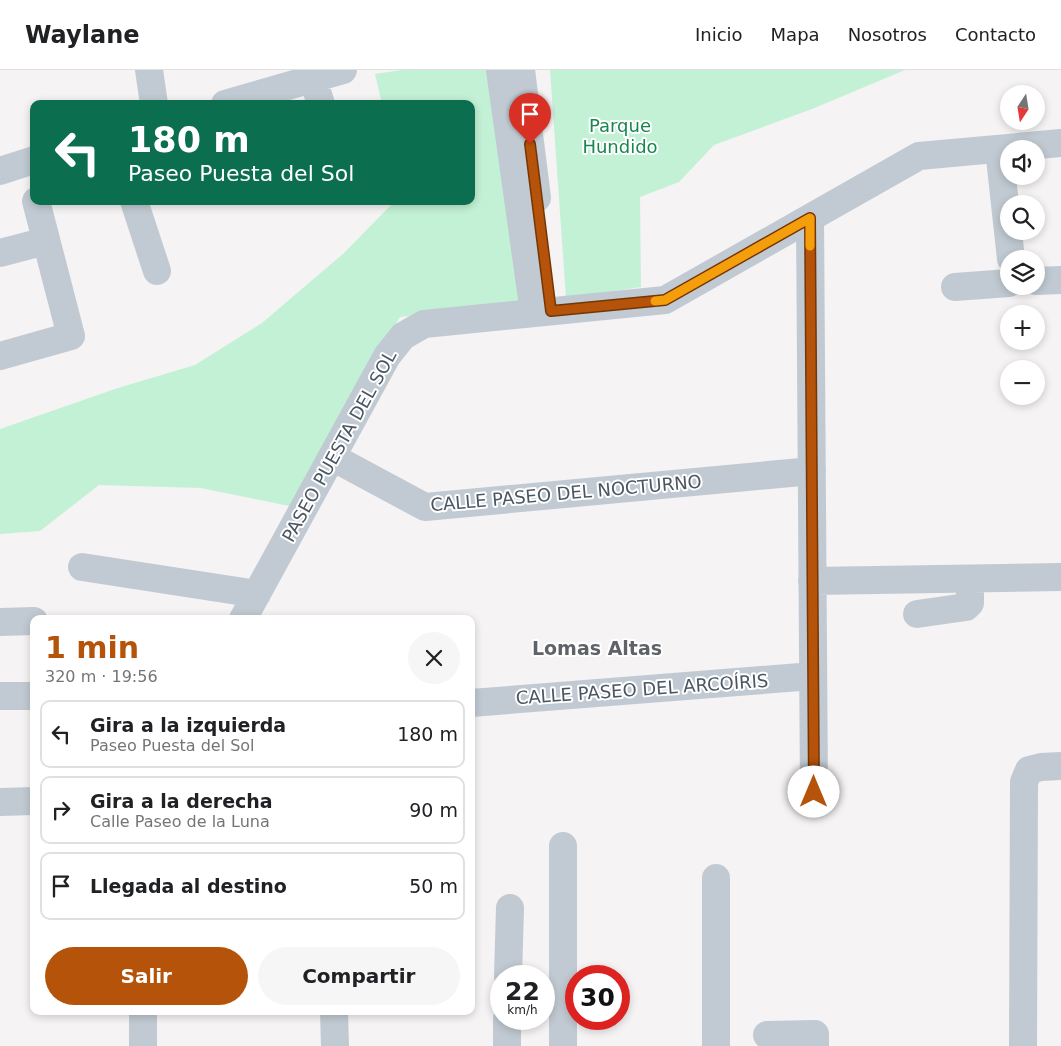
<!DOCTYPE html>
<html lang="es">
<meta charset="utf-8">
<style>
:root{--surface:#fff;--page:#f6f6f6;--text:#202124;--muted:#757577;--line:#e0e0e0;--accent:#b45309}
body{margin:0;font-family:"DejaVu Sans",sans-serif;background:var(--page);color:var(--text);height:100vh;display:flex;flex-direction:column;font-size:19px;white-space:nowrap}
*{box-sizing:border-box;margin:0}
p{font-size:16px;color:var(--muted)}
.icon{flex:none;width:28px;height:28px;fill:none;stroke:currentColor;stroke-width:2;stroke-linecap:round;stroke-linejoin:round}
.map{position:relative;flex:1;overflow:hidden}
.side{position:absolute;left:30px;top:545px;width:445px;height:400px;display:flex;flex-direction:column;background:var(--surface);border-radius:10px;box-shadow:0 2px 8px #0003}
.side>*{flex:none}
.hud{position:absolute;left:30px;top:30px;width:445px;height:105px;border-radius:10px;box-shadow:0 2px 8px #0003;background:#0b6e4f;color:#fff;overflow:hidden}
.needle{width:32px;rotate:192deg}
.controls{position:absolute;left:1000px;top:15px;display:grid;gap:10px}
.controls a{display:grid;place-items:center;width:45px;height:45px;border-radius:50%;background:var(--surface);box-shadow:0 2px 8px #0003;font-size:25px}
.speed{position:absolute;left:490px;top:895px;display:flex;gap:10px;font-size:25px;font-weight:700;text-align:center}
.speed>*{display:grid;place-content:center;width:65px;height:65px;border-radius:50%;background:var(--surface);box-shadow:0 2px 8px #0003;line-height:1}
.speed small{font-size:12px;font-weight:400}
.speed .limit{border:8px solid #d22;background:#fff;color:#111}
.pin{position:absolute;display:grid;place-items:center;width:42px;height:42px;color:#fff;margin:-51px -21px;border-radius:50% 50% 50% 0;rotate:-45deg;box-shadow:0 0 5px #0007}
.pin .icon{rotate:45deg}
.me{position:absolute;width:55px;margin:-28px;rotate:0deg;stroke-linejoin:round;filter:drop-shadow(0 0 4px #0008)}
.turn{display:flex;align-items:center;gap:18px;height:105px;padding:0 15px;font-size:22px}
.turn .icon{width:65px;height:65px;stroke-width:2.5}
.turn b{display:block;font-size:35px;line-height:42px}
.round{display:grid;place-items:center;flex:none;width:52px;height:52px;border-radius:26px;background:var(--page)}
.head{display:flex;align-items:center;justify-content:space-between;height:85px;padding:0 15px}
h1{font-size:30px;font-weight:700;line-height:38px;color:var(--accent)}
.action{display:flex;gap:10px;margin-top:auto;padding:10px 15px}
.action a{flex:1;height:58px;border-radius:30px;background:var(--accent);color:#fff;font-size:20px;font-weight:700;line-height:58px;text-align:center}
.action a+a{background:var(--page);color:var(--text)}
ul{padding:0;list-style:none}
li{display:flex;align-items:center;gap:15px;height:68px;margin:0 10px 8px;padding:0 5px;border:2px solid var(--line);border-radius:10px}
li div{flex:1}
li b{display:block;font-size:19px}
li em{font-style:normal}
header{display:flex;align-items:center;gap:30px;box-sizing:border-box;height:70px;padding:0 25px;background:var(--surface);border-bottom:1px solid var(--line)}
header strong{font-size:24px}
nav{display:flex;gap:28px;margin-inline-start:auto;font-size:18px}
.map>svg:first-child{display:block}
.green{fill:#c3f1d5}
.lines{fill:none;stroke-linecap:round;stroke-linejoin:round}
.minor{stroke:#c1cad2;stroke-width:28}
.route-casing{stroke:#753606;stroke-width:12}
.route{stroke:#b45309;stroke-width:9}
.slow{stroke:#f59e0b;stroke-width:9}
.labels{text-anchor:middle;dominant-baseline:central;stroke-width:4;stroke-linejoin:round;paint-order:stroke}
.park-label{font-size:18px;fill:#17864f;stroke:#fff}
.street-label{font-size:18px;fill:#4a5661;stroke:#fff}
.neighbourhood-label{font-size:19px;font-weight:bold;fill:#5f6368;stroke:#fff}
</style>
<header>
<strong>Waylane</strong>
<nav><a>Inicio</a><a>Mapa</a><a>Nosotros</a><a>Contacto</a></nav>
</header>
<div class="map">
<svg width="1061" height="976" viewBox="0 0 1061 976">
<rect width="100%" height="100%" fill="#f5f3f3"/>
<path class="green" d="M402 0H490L523 235 400 247 363 308 294 437 201 418 99 415 40 461 0 464V359L118 318 195 295 262 253 344 183 395 131H471V34H382L375 4Z
M550 0H905L812 39 714 75 679 112 640 127 641 217 566 228Z"/>
<g class="lines">
<path class="minor" d="M149 0 154 34
M500 0 534 243
M521 0 537 128
M313 9 321 34
M225 34 343 0
M999 79 1011 189
M0 101 34 90
M134 131 157 201
M810 148 814 722
M0 183 46 171
M1036 211 1061 210
M955 217 1009 213
M0 286 71 266 36 131
M332 387 425 437 812 401
M82 497 257 524
M812 511 1061 507
M917 544 966 537 970 533V509
M243 549 387 286 403 266 424 254 665 230 919 86 1061 73
M0 552 34 551
M0 626H34
M471 633 813 606
M0 732 34 731
M563 776V976
M508 906 510 838
M334 941 335 976
M507 949V976
M767 965 815 964V976
M143 976V941
M716 976V808
M1023 976 1024 712 1029 700 1041 697 1061 696"/>
</g>
<g class="lines">
<defs>
<path id="route" d="M530 74 551 241 665 230 810 148 814 722"/>
</defs>
<use href="#route" class="route-casing"/>
<use href="#route" class="route"/>
<path class="slow" d="M655 231 665 230 810 148V176"/>
</g>
<g class="labels">
<g class="park-label">
<text x="620" y="55">Parque<tspan x="620" dy="21">Hundido</tspan></text>
</g>
<g class="street-label">
<text transform="translate(339 376) rotate(-61)">PASEO PUESTA DEL SOL</text>
<text transform="translate(566 423) rotate(-5)">CALLE PASEO DEL NOCTURNO</text>
<text transform="translate(642 619) rotate(-4)">CALLE PASEO DEL ARCOÍRIS</text>
</g>
<g class="neighbourhood-label">
<text x="597" y="578">Lomas Altas</text>
</g>
</g>
</svg>
<div class="controls">
<a><svg class="needle" viewBox="-14 -14 28 28"><path d="M0-13l5 13h-10z" fill="#e53935"/><path d="M0 13l5-13h-10z" fill="#757577"/></svg></a>
<a><svg class="icon" aria-label="sound" viewBox="0 0 24 24"><path d="M4 9h4l5-4v14l-5-4H4zM17 9q2 3 0 6"/></svg></a>
<a><svg class="icon" aria-label="search" viewBox="0 0 24 24"><circle cx="10" cy="10" r="6"/><path d="M15 15l6 6"/></svg></a>
<a><svg class="icon" aria-label="layers" viewBox="0 0 24 24"><path d="M12 4l9 5-9 5-9-5zM3 14l9 5 9-5"/></svg></a>
<a>+</a>
<a>−</a>
</div>
<div class="speed"><div>22<small>km/h</small></div><div class="limit">30</div></div>
<div class="pin" style="left:530px;top:74px;background:#d93025"><svg class="icon" aria-label="arrive" viewBox="0 0 24 24"><path d="M6 21V4h12l-3 4 3 4H6"/></svg></div>
<svg class="me" style="left:814px;top:722px" viewBox="-20 -20 40 40"><circle r="19" fill="#fff"/><path d="M0-13L10 11 0 6-10 11z" fill="#b45309"/></svg>
<div class="hud">
<div class="turn"><svg class="icon" aria-label="left" viewBox="0 0 24 24"><path d="M17 20v-9H6M10 6l-5 5 5 5"/></svg><div><b>180 m</b>Paseo Puesta del Sol</div></div>
</div>
<section class="side">
<div class="head"><div><h1>1 min</h1><p>320 m · 19:56</p></div><a class="round"><svg class="icon" aria-label="close" viewBox="0 0 24 24"><path d="M6 6l12 12M18 6L6 18"/></svg></a></div>
<ul>
<li><svg class="icon" aria-label="left" viewBox="0 0 24 24"><path d="M17 20v-9H6M10 6l-5 5 5 5"/></svg><div><b>Gira a la izquierda</b><p>Paseo Puesta del Sol</p></div><em>180 m</em></li>
<li><svg class="icon" aria-label="right" viewBox="0 0 24 24"><path d="M7 20v-9h11M14 6l5 5-5 5"/></svg><div><b>Gira a la derecha</b><p>Calle Paseo de la Luna</p></div><em>90 m</em></li>
<li><svg class="icon" aria-label="arrive" viewBox="0 0 24 24"><path d="M6 21V4h12l-3 4 3 4H6"/></svg><div><b>Llegada al destino</b></div><em>50 m</em></li>
</ul>
<div class="action"><a>Salir</a><a>Compartir</a></div>
</section>
</div>
